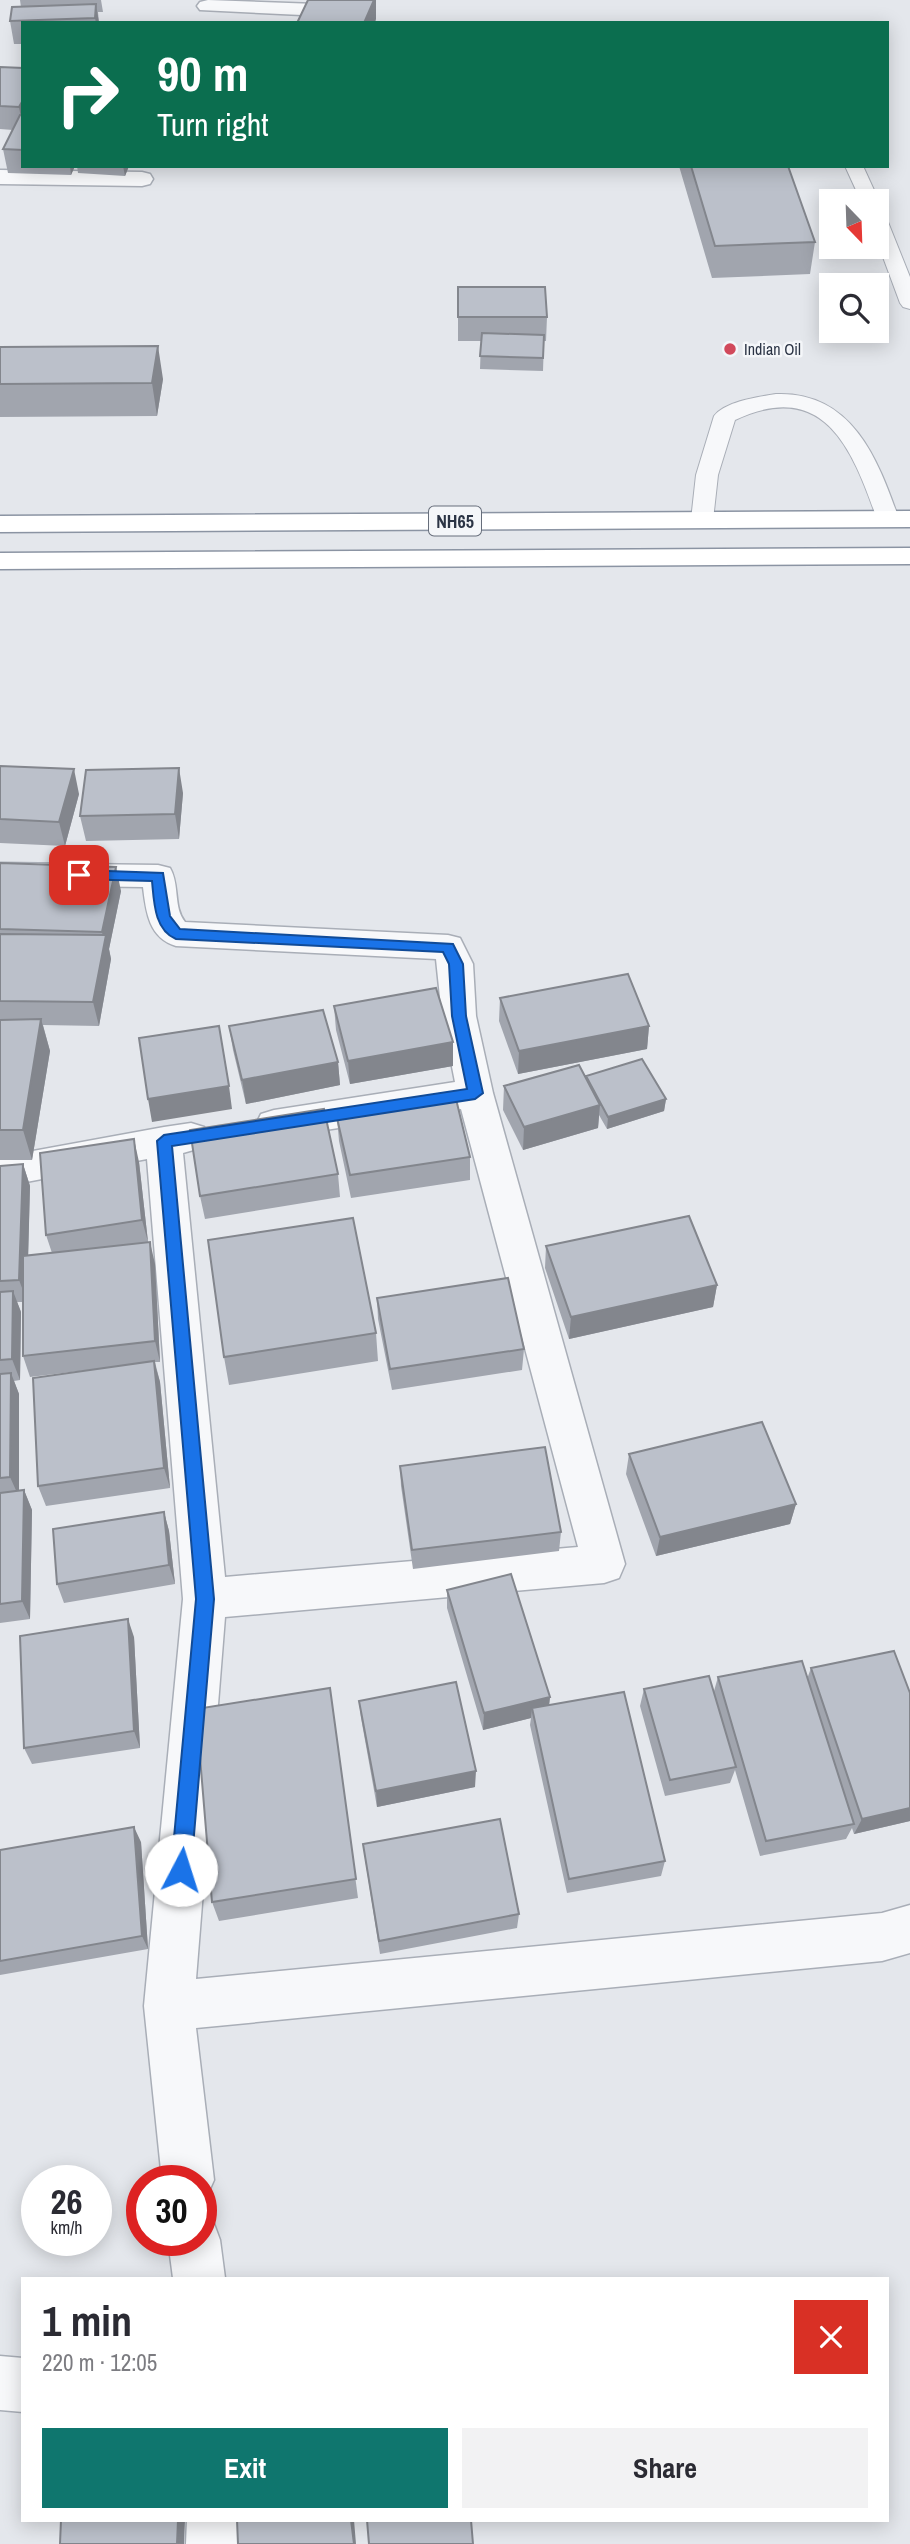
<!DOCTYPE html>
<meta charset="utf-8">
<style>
:root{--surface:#fff;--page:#f2f2f3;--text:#2b2b33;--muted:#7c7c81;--accent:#0f766e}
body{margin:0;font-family:"Archivo Narrow",sans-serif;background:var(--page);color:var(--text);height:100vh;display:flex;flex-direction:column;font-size:26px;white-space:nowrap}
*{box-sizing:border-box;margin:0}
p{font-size:23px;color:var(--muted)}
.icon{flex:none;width:38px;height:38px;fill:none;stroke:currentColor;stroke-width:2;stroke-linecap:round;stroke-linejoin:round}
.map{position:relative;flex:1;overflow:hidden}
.sheet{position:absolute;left:21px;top:2277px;width:868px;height:245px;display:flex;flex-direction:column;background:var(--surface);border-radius:0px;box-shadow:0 4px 18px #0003}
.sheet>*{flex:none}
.top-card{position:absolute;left:21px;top:21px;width:868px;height:147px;border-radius:0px;box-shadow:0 4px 18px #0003;background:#0b6e4f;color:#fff;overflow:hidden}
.needle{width:46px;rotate:157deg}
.tools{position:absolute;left:819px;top:189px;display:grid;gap:14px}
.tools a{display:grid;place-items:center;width:70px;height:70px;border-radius:0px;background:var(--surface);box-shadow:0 4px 18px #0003;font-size:35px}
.speed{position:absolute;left:21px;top:2165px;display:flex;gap:14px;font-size:35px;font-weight:700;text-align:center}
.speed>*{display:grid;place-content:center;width:91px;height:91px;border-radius:50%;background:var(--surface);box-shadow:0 4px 18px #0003;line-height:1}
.speed small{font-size:18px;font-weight:400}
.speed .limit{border:10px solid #d22;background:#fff;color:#111}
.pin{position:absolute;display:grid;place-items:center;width:60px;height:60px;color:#fff;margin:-30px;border-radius:14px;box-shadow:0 4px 10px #0006}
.me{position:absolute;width:77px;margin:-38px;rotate:5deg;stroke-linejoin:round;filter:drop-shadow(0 0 5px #0008)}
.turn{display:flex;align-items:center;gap:24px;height:147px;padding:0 21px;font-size:32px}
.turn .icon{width:91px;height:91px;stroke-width:2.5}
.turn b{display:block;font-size:49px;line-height:60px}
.round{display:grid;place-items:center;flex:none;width:74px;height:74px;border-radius:0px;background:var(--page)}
.headline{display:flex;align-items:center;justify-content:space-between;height:119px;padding:0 21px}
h1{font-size:42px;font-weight:700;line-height:52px}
.action{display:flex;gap:14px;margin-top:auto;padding:14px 21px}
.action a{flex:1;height:80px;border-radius:0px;background:var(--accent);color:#fff;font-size:28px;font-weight:700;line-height:80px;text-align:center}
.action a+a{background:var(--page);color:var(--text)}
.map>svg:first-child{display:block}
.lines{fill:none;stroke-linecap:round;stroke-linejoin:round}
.lane-casing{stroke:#a9aeb7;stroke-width:2}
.street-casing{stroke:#a9aeb7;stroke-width:3}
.highway-casing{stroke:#8b94a3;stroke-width:3}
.lane{fill:#f7f8fa;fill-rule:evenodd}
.street{fill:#f7f8fa;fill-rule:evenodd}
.highway{fill:#fff;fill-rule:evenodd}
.wall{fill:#a1a5ae}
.shaded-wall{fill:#83868d}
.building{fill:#bbc0ca;stroke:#83868d;stroke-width:2}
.route{fill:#1a73e8;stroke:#114b97;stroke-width:2}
.poi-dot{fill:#d1495b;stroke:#f4f6f9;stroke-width:2.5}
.labels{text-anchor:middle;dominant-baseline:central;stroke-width:5;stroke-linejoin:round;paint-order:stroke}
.far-poi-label{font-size:16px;fill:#2b3445;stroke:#f4f6f9;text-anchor:start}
.shield{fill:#f4f6f9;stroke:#676e7b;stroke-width:2}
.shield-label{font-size:18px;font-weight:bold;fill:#2b3445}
</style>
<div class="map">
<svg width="910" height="2544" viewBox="0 0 910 2544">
<rect width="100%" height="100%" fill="#e4e7ec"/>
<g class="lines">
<defs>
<path id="lane" d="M845 166H863L879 201 877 205V201H861Z
M877 211 886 217 910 277V309L903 307 900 303 877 241Z
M776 394C852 391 878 459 899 519L896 524H880L877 519C852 448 824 378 735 420L718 475 713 520 710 525H694L691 520 696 475 714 416C726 401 758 397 776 394Z"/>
<path id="street" d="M208 0 344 5 351 7 354 11 351 15 344 17 200 10 197 6 200 2Z
M0 170 142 172 150 174 153 179 150 184 142 186 0 184Z
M0 863 158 865 170 868C180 885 173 907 185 922L448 935 460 938 473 964 476 1016 493 1093 625 1564 619 1578 604 1583 225 1617 196 1979 882 1913 910 1905V1953L882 1961 196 2028 214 2180 206 2198 201 2200V2180H162L144 2006 183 1599 147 1159 0 1187V1157L164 1127 191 1123 204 1127 209 1137 204 1147 183 1153 225 1577 578 1547 461 1109 274 1138 261 1134 256 1124 261 1114 274 1110 455 1082 442 1016 436 959 176 946C149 938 146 912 143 887L0 885Z
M201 2217 213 2221 220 2240 225 2278H173L168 2240H201Z
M0 2356 23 2358V2412L0 2410Z
M187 2520H243L244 2544H186Z"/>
<path id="highway" d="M910 511V527L0 532V516Z
M910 548V564L0 569V553Z"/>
</defs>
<use href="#lane" class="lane-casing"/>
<use href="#street" class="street-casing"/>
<use href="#highway" class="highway-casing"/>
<use href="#lane" class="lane"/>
<use href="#street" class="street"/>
<use href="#highway" class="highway"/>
</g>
<path class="wall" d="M20 0H101L103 12H98L99 23H23V44H14L10 21 21 7Z
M0 67 23 68V166H75L71 175 8 173 3 149 13 130 0 129Z
M77 166H129L125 176 78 173Z
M679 166H788L815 242 810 274 712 278Z
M458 287 547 317 546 341H544L543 371 480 369 481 341H458Z
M0 347 163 379 157 416 0 417Z
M0 766 79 794 65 846 0 843Z
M183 793 179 839 86 841 80 816Z
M0 863 121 891 109 949 111 959 99 1026 43 1025 50 1051 32 1160H0Z
M500 998 649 1026 647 1049 518 1074 499 1021Z
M334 1006 453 1066 350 1084 336 1030Z
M229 1026 338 1062 340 1085 246 1104 233 1050Z
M585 1078 666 1099 664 1111 607 1129 599 1115 598 1128 523 1150 503 1110 504 1086Z
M337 1118 470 1157V1180L351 1198 339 1141Z
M139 1162 148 1242 155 1264 160 1362H155L160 1382 170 1488 46 1506 38 1486 104 1368 30 1377 23 1356V1302H17L21 1312 20 1380 14 1381 19 1394V1491L24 1490 32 1510 30 1619 0 1623V1166L23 1164 30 1186 28 1255 52 1253 46 1235Z
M338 1174 340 1197 205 1219 200 1196Z
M546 1246 717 1285 713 1307 569 1339 545 1268Z
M377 1298 524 1349 522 1370 392 1390 378 1319Z
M376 1333 378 1361 229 1385 224 1357Z
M629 1454 796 1504 790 1524 656 1556 626 1474Z
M400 1466 561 1532 559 1551 413 1569 401 1486Z
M164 1512 169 1531 175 1584 64 1603 57 1584Z
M447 1590 550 1697 549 1705 665 1861 661 1876 567 1893 530 1725 531 1718 483 1730 447 1608Z
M134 1637 140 1748 32 1764 24 1748Z
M811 1668 910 1693V1821L854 1834 852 1828 846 1839 760 1856 735 1770 730 1783 665 1796 640 1706 644 1689 714 1691 718 1677 807 1679Z
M330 1688 358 1898 219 1921 212 1902Z
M359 1701 475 1787 377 1807 361 1718Z
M141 1842 148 1949 0 1975V1850Z
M365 1859 519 1914 517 1928 380 1954Z"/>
<path class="shaded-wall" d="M374 0H376V19L375 23H364Z
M96 4 99 23H96L95 18Z
M23 100V110H21L23 128 19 107Z
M70 166H75L71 175Z
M123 166H129L125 176Z
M158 346 163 379 157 416 152 383Z
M179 768 183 793 179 839 175 814Z
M74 769 79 794 65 846 59 822Z
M116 867 121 891 109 949 111 959 99 1026 93 1002 104 943 102 932Z
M41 1019 50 1051 32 1160 23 1130Z
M649 1026 647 1049 518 1074 519 1051Z
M453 1042V1066L350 1084 348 1061Z
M338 1062 340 1085 246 1104 242 1080Z
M229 1086 232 1109 152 1122 148 1099Z
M666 1099 664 1111 607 1129 608 1117Z
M600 1105 598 1128 523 1150 524 1127Z
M134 1139 139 1162 148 1242 142 1220Z
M23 1164 30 1186 27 1301 19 1280Z
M150 1242 155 1264 160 1362 155 1341Z
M717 1285 713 1307 569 1339 571 1317Z
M13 1291 21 1312 20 1380 12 1359Z
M154 1361 160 1382 170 1488 164 1468Z
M11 1373 19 1394V1497L10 1477Z
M24 1490 32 1510 30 1619 22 1601Z
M796 1504 790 1524 656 1556 660 1537Z
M164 1512 169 1531 175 1584 169 1565Z
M128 1619 134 1637 140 1748 134 1731Z
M550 1697 548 1714 532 1708 531 1718 483 1730 484 1713Z
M476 1771 475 1787 377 1807 376 1791Z
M910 1808V1821L854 1834 862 1819Z
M134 1827 141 1842 148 1949 142 1936Z
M178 2520H185L184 2544H177Z
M351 2520H354L356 2544H354Z"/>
<path class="building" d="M308 0H374L364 23H297Z
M96 4 95 18 10 21 12 7Z
M0 67 23 68V100L19 107 0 106Z
M20 115H23V150L3 149Z
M691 166H788L815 242 715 246Z
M458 287H545L547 317H458Z
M482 333 544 335 543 358 480 356Z
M158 346 152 383 0 384V347Z
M0 766 74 769 59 822 0 819Z
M179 768 175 814 80 816 86 770Z
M0 863 116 867 102 932 0 929Z
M0 934 106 935 93 1002 0 1001Z
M628 974 649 1026 519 1051 500 998Z
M436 988 453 1042 348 1061 334 1006Z
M323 1010 338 1062 242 1080 229 1026Z
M41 1019 23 1130H0V1020Z
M219 1026 229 1086 148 1099 139 1038Z
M642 1059 666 1099 608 1117 586 1076Z
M579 1065 600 1105 524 1127 504 1086Z
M456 1099 470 1157 350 1175 337 1118Z
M324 1109 338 1174 200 1196 190 1130Z
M134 1139 142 1220 46 1235 40 1153Z
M23 1164 19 1280 0 1281V1166Z
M689 1216 717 1285 571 1317 546 1246Z
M353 1218 376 1333 224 1357 208 1240Z
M150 1242 155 1341 23 1356V1256Z
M508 1278 524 1349 390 1369 377 1298Z
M13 1291 12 1359 0 1360V1292Z
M154 1361 164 1468 38 1486 33 1378Z
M11 1373 10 1477 0 1478V1374Z
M762 1422 796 1504 660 1537 629 1454Z
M545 1447 561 1532 412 1550 400 1466Z
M24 1490 22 1601 0 1604V1493Z
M164 1512 169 1565 57 1584 53 1529Z
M511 1574 550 1697 484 1713 447 1590Z
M128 1619 134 1731 24 1748 20 1636Z
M894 1651 910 1693V1808L862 1819 811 1668Z
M802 1661 854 1824 766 1841 718 1677Z
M709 1676 736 1767 670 1780 644 1689Z
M456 1682 476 1771 376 1791 359 1701Z
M330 1688 356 1879 212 1902 196 1709Z
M624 1692 665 1861 569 1879 532 1708Z
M500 1819 519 1914 379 1941 363 1844Z
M134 1827 142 1936 0 1961V1850Z
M61 2520H178L177 2544H60Z
M237 2520H351L354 2544H238Z
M367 2520H471L473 2544H369Z"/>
<path class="route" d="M79 870 163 873 170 916 180 929 453 944 463 964 466 1016 483 1093 475 1099 172 1146 214 1599 191 1870 188 1877 181 1880 174 1877 171 1870 196 1599 157 1141 164 1135 467 1089 452 1016 449 964 443 952 176 939C154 930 154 901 152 881L74 879 72 875Z"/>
<circle class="poi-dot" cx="730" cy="349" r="7"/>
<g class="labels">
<g class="far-poi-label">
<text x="744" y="349">Indian Oil</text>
</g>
<rect class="shield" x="429" y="506.5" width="52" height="29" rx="5"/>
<g class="shield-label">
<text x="455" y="521">NH65</text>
</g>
</g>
</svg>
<div class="tools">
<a><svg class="needle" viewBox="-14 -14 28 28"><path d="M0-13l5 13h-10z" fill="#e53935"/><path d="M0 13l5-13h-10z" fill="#7c7c81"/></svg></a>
<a><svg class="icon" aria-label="search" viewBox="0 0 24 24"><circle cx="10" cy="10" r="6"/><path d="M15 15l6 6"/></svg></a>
</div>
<div class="speed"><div>26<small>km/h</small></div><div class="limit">30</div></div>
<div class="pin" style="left:79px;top:875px;background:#d93025"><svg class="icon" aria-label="arrive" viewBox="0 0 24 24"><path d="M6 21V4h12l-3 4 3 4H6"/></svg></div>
<svg class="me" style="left:181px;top:1870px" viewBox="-20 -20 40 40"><circle r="19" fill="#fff"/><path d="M0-13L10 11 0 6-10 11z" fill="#1a73e8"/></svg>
<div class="top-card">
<div class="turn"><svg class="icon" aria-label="right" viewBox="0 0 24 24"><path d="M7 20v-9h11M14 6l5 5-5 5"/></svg><div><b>90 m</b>Turn right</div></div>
</div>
<section class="sheet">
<div class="headline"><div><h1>1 min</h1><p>220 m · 12:05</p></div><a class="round" style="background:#d93025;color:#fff"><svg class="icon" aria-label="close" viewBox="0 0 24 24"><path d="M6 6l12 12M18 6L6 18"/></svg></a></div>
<div class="action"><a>Exit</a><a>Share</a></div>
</section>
</div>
